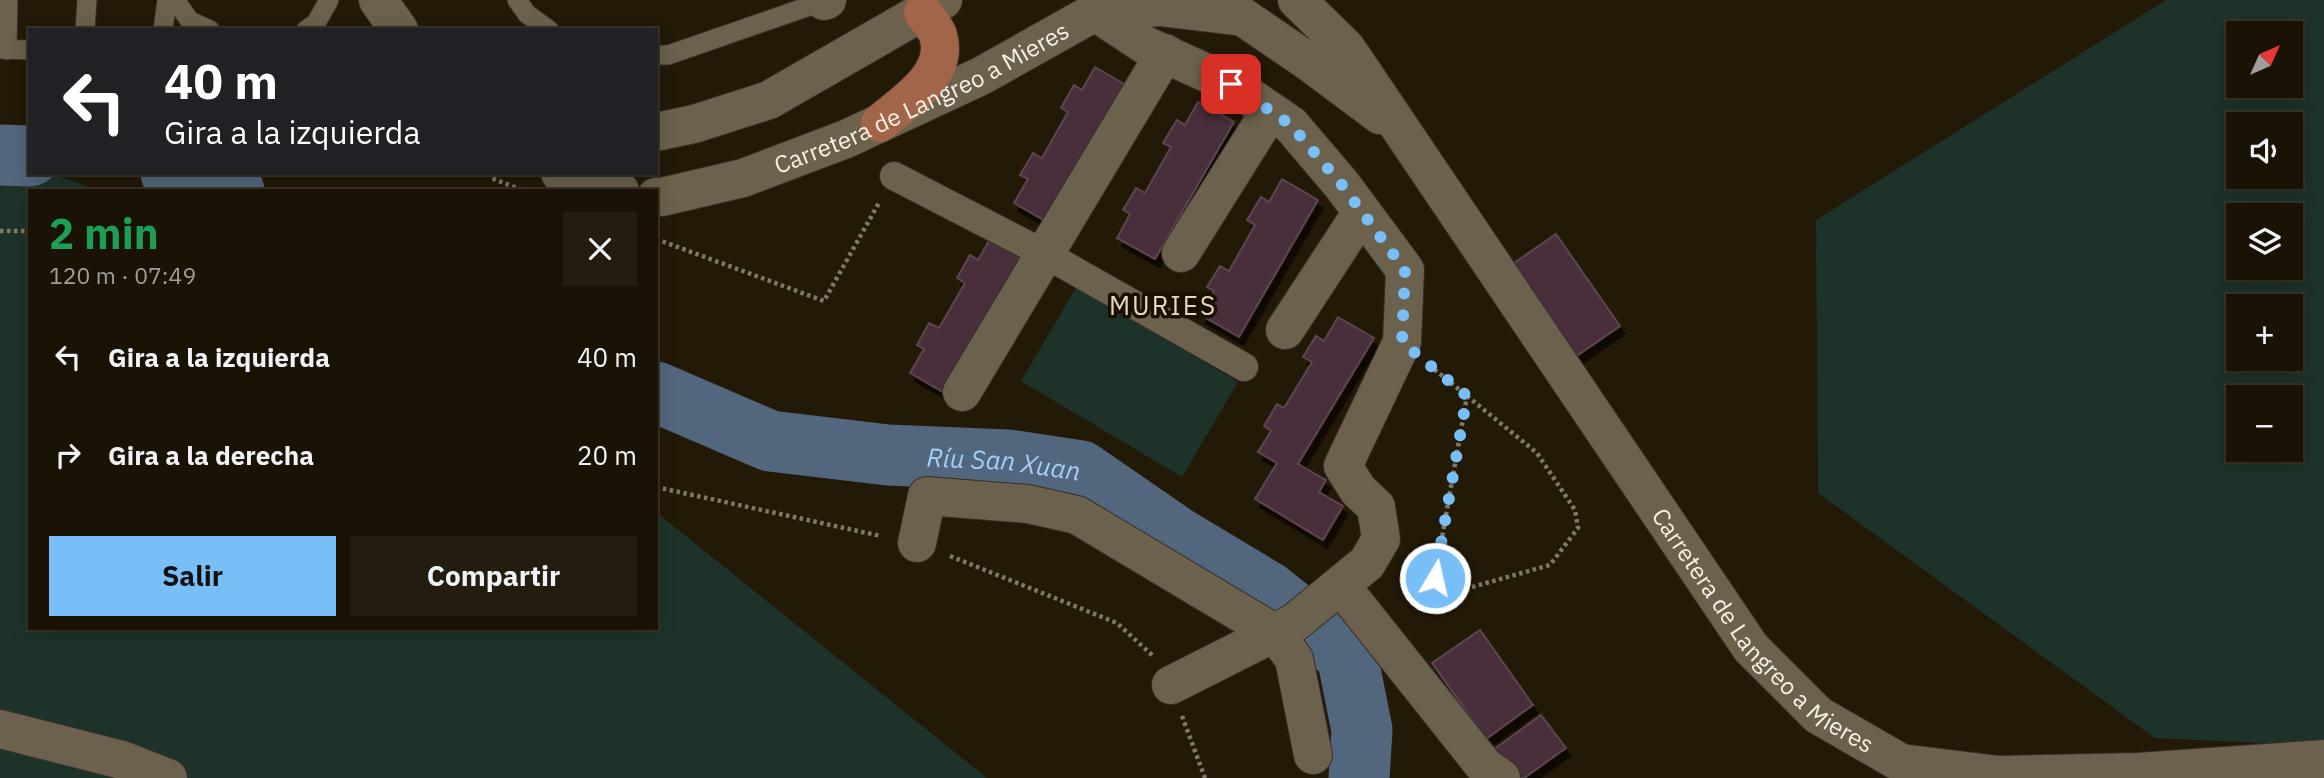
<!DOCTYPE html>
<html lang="es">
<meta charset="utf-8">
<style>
:root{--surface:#1a1305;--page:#231c0f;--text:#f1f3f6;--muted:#9f9e9a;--line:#383227;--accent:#78bff8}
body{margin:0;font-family:"IBM Plex Sans",sans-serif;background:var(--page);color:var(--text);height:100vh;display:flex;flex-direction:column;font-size:26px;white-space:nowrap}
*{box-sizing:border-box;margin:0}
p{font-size:23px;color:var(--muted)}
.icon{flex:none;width:38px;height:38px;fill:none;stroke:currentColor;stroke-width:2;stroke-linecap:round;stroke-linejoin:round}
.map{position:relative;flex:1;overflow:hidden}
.drawer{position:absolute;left:28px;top:189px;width:630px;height:441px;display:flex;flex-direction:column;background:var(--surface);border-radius:0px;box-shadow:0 4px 18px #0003,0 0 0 2px var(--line)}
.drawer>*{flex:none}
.hud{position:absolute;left:28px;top:28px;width:630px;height:147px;border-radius:0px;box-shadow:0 4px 18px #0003,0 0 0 2px var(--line);background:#202124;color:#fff;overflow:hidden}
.needle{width:46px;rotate:45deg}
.buttons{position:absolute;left:2226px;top:21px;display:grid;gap:14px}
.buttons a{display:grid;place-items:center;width:77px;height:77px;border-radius:0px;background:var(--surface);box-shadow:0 4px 18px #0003,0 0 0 2px var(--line);font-size:35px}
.pin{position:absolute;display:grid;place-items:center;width:60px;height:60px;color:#fff;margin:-30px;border-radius:14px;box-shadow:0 4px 10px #0006}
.me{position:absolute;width:77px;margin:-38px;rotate:9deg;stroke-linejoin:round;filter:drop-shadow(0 0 5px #0008)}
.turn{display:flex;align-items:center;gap:24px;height:147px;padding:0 21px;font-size:32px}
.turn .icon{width:91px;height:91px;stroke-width:2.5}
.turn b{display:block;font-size:49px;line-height:60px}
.round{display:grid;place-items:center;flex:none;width:74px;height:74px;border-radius:0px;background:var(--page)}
.head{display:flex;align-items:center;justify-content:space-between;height:119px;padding:0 21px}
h1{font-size:42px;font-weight:700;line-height:52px;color:#1e9e55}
.cta{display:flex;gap:14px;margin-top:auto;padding:14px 21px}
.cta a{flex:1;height:80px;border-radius:0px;background:var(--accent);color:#111;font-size:28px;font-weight:700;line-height:80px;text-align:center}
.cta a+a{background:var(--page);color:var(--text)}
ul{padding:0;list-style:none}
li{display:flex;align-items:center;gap:21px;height:98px;padding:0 21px}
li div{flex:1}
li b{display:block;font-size:26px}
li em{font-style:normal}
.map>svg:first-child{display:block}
.green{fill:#1d3329;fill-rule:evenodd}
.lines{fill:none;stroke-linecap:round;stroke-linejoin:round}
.river{stroke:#52677e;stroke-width:61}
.building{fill:#4a2f3a;stroke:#5c464f;stroke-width:2;filter:url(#shadow)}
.service-casing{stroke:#362f29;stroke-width:21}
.pedestrian-casing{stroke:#362f29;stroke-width:30}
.minor-casing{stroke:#362f29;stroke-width:40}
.secondary-casing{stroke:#362f29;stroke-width:40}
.primary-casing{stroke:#362f29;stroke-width:40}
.path{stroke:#807868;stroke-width:4.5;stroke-dasharray:3.5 3.5;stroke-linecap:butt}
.service{stroke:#6c614c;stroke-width:19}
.pedestrian{stroke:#6c614c;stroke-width:28}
.minor{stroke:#6c614c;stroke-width:38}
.secondary{stroke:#6c614c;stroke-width:38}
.primary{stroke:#a26549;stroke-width:38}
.route{stroke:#78bff8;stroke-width:12;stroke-dasharray:0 21.6}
.labels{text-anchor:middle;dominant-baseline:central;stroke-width:7;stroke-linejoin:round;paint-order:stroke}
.street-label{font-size:24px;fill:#f7f1e5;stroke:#1a1001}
.neighbourhood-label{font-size:26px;letter-spacing:2px;fill:#e4d7c0;stroke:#1a1001}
.water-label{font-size:26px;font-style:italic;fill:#a4cdf8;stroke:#1a1001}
</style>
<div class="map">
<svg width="2324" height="778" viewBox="0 0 2324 778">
<defs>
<filter id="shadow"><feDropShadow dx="4.5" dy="8" stdDeviation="0" flood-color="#0009"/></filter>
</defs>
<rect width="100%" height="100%" fill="#231907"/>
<path class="green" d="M2166 0H2324V746L2155 738 1818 493 1816 220ZM2238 33H2291V86H2238ZM2238 124H2291V177H2238ZM2238 215H2291V268H2238ZM2238 306H2291V359H2238ZM2238 397H2291V450H2238Z
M0 163 30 171V173C52 173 78 181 97 191H30V628H656V512L987 778H0Z
M1077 286 1238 382 1182 477 1021 381Z"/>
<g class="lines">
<g class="river">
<path d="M0 155 30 156"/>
<path d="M171 173 201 179 234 191"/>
<path id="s1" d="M656 392 770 441 888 455 1008 460 1081 471 1178 538 1268 592 1347 655 1362 730 1359 778"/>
</g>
</g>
<path class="building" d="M1095 67 1131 88 1052 225 1014 203 1028 179 1020 175 1033 153 1042 158 1068 112 1061 108 1074 85 1082 90Z
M1198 102 1234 122 1155 259 1117 238 1130 214 1123 210 1136 188 1145 193 1171 147 1163 143 1177 120 1185 125Z
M1282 179 1318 200 1239 337 1201 315 1214 291 1207 287 1220 266 1229 271 1255 225 1247 220 1261 197 1269 202Z
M1556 234 1620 326 1575 357 1511 265Z
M991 237 1027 258 948 395 910 373 924 349 917 345 929 323 939 328 965 283 957 278 970 255 978 260Z
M1338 317 1374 338 1298 464 1326 480 1319 492 1343 506 1323 540 1255 499 1277 463 1258 452 1271 431 1264 426 1277 404 1284 408 1312 362 1303 357 1316 336 1324 341Z
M1480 630 1533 705 1486 739 1432 663Z
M1541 715 1566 748 1524 778H1513L1493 750Z"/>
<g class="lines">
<defs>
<path id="service" d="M175 0 190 21 210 30
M517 0 527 14 549 30
M85 30 87 0
M163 30 167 0
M306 30 316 23 329 0
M0 49 30 50
M7 50 8 0
M656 55H668L824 1"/>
<path id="pedestrian" d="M894 176 1045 254 1244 367"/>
<path id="minor" d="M824 1 827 0
M1095 12 1145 45 1231 84 1291 125 1342 185 1405 270 1402 342 1343 466 1358 490 1376 507 1381 539 1367 563 1294 623 1171 685
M1181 253 1270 111
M1285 330 1362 212
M962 392 1165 53
M917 543 927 496 1028 504 1077 515 1276 634 1294 659 1313 755
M1341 586 1485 767 1501 778
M0 729 122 760 168 778"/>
<g id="secondary">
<path d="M378 0 399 30"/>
<path id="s2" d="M1297 0 1346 48 1751 648 1818 715 1901 763 1999 775 2138 772 2324 759"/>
<path d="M656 132 694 124 769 100 943 0"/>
<path d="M560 173 584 185 620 191"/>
<path id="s3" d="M656 197H662L743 178 846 139 981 76 1095 12 1160 7 1243 17 1309 62 1380 115"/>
</g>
<path id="primary" d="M880 123C906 101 950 74 938 35 935 27 927 19 923 12"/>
</defs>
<use href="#service" class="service-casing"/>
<use href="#pedestrian" class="pedestrian-casing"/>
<use href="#minor" class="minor-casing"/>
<use href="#secondary" class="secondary-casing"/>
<use href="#primary" class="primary-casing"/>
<path class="path" d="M489 173 491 178 525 191
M0 231H30
M656 239 824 301 880 201
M1429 365 1537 453 1575 510 1578 528 1550 565 1458 591 1441 590 1435 577 1467 396
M656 487 881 536
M950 556 1117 623 1153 656
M1182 716 1205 778"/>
<use href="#service" class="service"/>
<use href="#pedestrian" class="pedestrian"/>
<use href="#minor" class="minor"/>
<use href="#secondary" class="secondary"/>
<use href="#primary" class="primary"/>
</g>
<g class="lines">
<path class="route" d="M1231 84 1291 125 1342 185 1405 270 1402 342 1467 396 1435 578"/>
</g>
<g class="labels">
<g class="street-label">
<text stroke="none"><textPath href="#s3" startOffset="285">Carretera de Langreo a Mieres</textPath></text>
<text stroke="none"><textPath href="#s2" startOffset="788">Carretera de Langreo a Mieres</textPath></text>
</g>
<g class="neighbourhood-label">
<text x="1163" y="305">MURIES</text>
</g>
<g class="water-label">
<text stroke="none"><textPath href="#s1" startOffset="359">Ríu San Xuan</textPath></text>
</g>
</g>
</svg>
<div class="buttons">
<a><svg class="needle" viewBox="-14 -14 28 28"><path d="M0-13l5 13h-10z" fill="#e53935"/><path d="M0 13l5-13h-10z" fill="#9f9e9a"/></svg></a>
<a><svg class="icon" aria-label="sound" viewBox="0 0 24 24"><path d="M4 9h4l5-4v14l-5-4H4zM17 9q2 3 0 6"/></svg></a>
<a><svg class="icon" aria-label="layers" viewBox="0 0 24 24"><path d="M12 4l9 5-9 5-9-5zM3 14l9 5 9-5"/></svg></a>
<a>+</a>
<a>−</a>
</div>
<div class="pin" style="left:1231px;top:84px;background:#d93025"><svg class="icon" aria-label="arrive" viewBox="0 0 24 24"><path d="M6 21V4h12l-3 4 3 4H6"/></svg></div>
<svg class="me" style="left:1435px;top:578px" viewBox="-20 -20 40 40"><circle r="17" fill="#78bff8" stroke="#fff" stroke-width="3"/><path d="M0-11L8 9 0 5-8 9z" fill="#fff"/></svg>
<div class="hud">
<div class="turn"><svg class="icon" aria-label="left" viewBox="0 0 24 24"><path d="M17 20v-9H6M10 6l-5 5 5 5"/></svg><div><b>40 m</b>Gira a la izquierda</div></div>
</div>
<section class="drawer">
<div class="head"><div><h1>2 min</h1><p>120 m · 07:49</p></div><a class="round"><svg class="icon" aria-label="close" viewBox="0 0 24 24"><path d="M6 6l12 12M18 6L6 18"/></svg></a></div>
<ul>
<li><svg class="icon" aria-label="left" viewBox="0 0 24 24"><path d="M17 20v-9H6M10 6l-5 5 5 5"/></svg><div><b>Gira a la izquierda</b></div><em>40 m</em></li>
<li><svg class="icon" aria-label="right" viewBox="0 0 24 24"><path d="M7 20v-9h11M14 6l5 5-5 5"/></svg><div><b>Gira a la derecha</b></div><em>20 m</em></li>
</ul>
<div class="cta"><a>Salir</a><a>Compartir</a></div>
</section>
</div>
